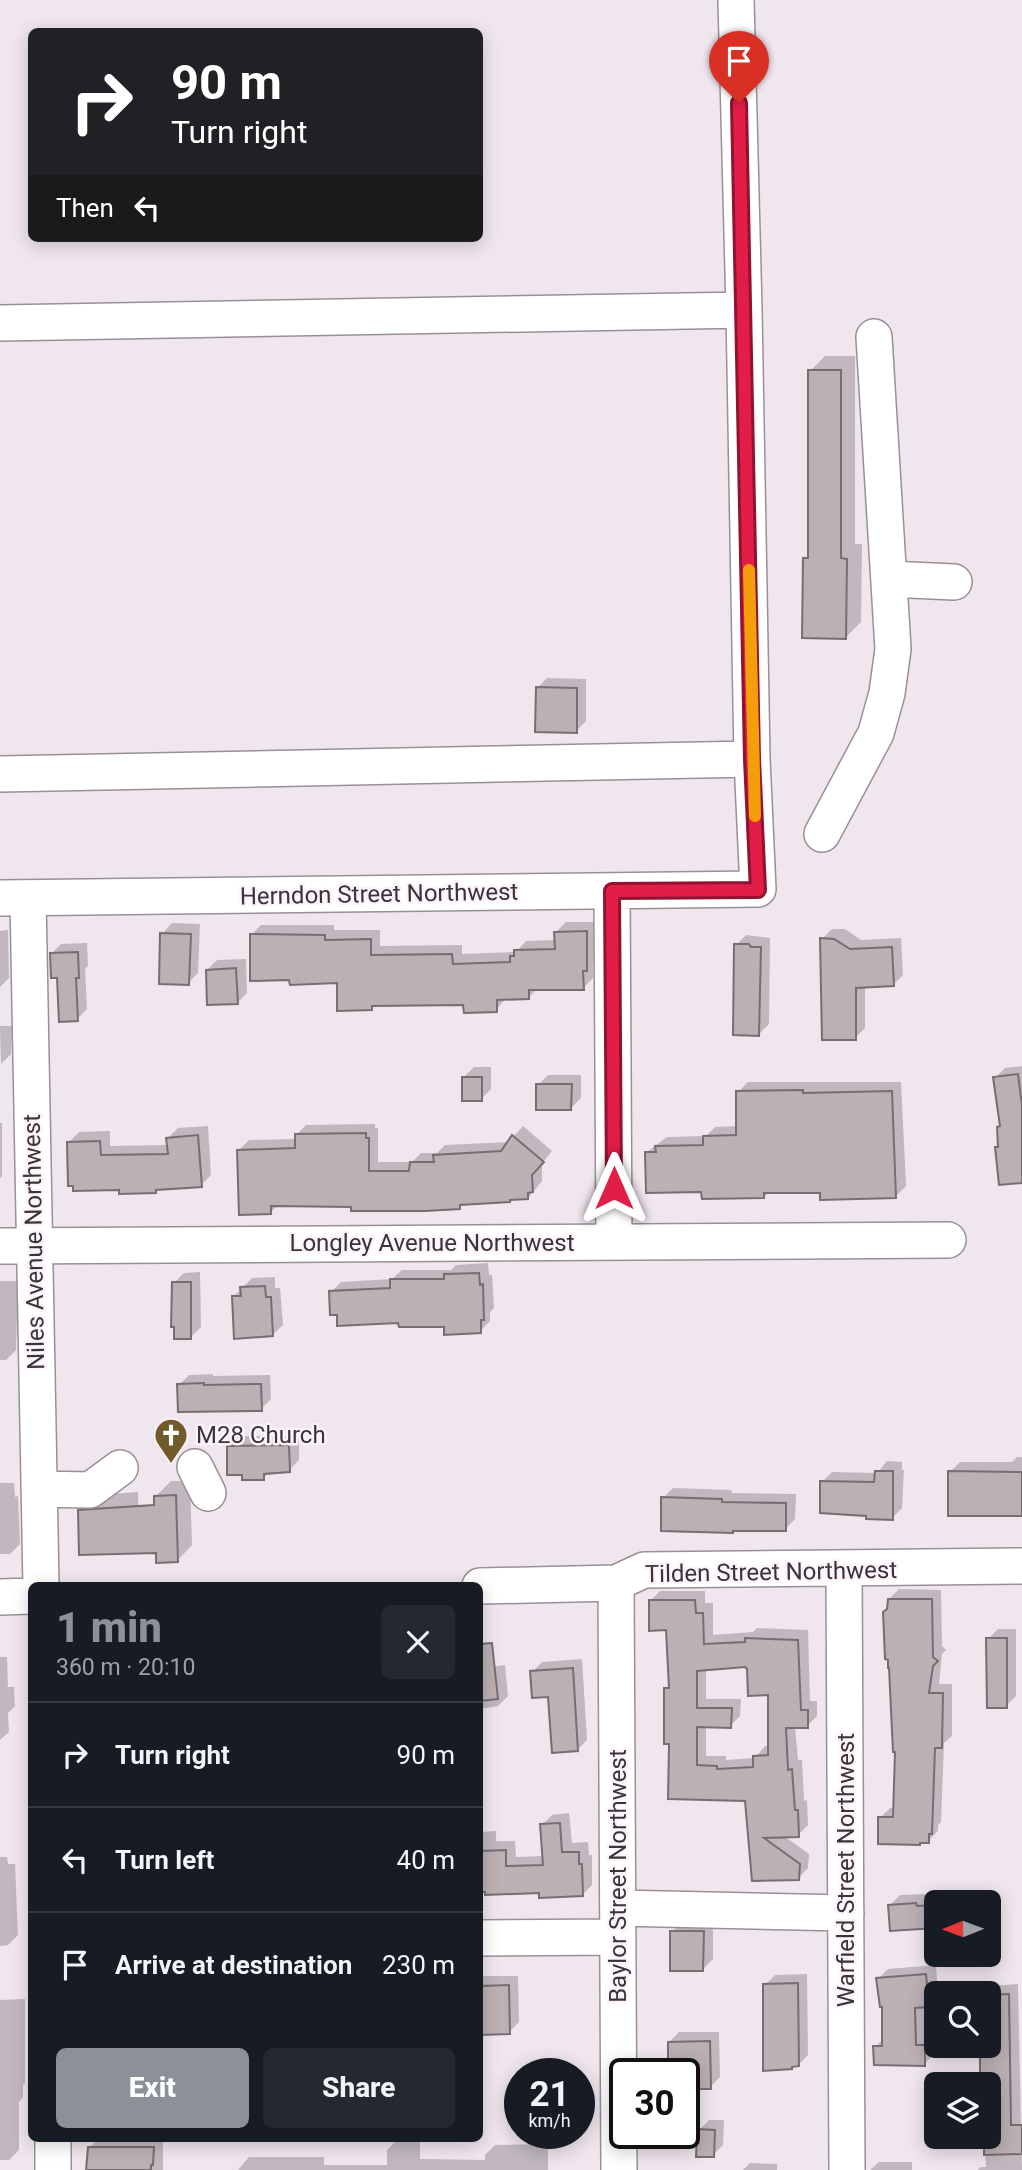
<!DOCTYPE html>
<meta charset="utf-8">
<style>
:root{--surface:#171b24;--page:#242831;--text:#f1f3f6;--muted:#9ea1a6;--line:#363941;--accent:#8c9099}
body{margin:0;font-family:Roboto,sans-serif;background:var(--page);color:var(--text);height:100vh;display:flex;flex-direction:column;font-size:26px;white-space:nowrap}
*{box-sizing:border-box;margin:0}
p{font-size:23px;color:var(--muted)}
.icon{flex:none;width:38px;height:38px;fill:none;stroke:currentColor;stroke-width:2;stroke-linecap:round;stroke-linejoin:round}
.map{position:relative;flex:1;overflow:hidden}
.side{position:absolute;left:28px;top:1582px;width:455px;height:560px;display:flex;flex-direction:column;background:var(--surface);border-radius:10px;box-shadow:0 4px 18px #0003}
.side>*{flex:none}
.hud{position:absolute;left:28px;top:28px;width:455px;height:214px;border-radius:10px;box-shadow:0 4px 18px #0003;background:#202124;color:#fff;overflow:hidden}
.needle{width:46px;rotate:269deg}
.controls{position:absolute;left:924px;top:1890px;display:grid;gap:14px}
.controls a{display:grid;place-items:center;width:77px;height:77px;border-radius:10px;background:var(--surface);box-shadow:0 4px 18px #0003;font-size:35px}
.speed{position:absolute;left:504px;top:2058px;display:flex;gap:14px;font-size:35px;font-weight:700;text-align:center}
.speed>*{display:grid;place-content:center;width:91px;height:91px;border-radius:50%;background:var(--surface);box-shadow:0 4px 18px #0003;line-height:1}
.speed small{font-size:18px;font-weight:400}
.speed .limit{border:4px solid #111;border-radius:10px;background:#fff;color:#111}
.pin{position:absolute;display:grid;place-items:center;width:60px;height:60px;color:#fff;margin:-72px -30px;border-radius:50% 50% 50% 0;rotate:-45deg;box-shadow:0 0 7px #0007}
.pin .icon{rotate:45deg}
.me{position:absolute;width:77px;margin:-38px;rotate:0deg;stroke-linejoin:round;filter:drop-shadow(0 0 5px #0008)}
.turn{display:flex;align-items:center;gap:24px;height:147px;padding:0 28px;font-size:32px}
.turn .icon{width:91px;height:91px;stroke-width:2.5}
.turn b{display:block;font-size:49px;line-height:60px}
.then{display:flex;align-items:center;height:66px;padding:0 28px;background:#0003;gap:14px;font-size:26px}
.round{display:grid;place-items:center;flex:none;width:74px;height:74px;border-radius:10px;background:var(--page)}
.headline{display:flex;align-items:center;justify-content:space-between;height:119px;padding:0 28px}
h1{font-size:42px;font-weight:800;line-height:52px;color:var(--accent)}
.button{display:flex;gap:14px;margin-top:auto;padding:14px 28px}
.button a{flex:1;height:80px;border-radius:10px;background:var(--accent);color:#fff;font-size:28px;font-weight:800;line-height:80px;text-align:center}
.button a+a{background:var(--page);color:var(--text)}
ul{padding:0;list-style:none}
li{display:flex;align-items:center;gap:21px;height:105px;padding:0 28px;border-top:2px solid var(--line)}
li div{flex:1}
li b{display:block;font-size:26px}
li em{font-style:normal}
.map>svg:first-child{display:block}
.shadow{fill:#0003;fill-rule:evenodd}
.building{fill:#bcb0b4;stroke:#786d71;stroke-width:2;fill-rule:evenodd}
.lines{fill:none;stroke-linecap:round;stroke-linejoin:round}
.minor-casing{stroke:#999097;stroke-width:38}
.minor{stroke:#fff;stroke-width:35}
.route-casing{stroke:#92132f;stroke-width:18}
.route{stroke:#e11d48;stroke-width:12}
.slow{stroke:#f59e0b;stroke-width:12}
.labels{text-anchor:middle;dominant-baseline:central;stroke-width:5;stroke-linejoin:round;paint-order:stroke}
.street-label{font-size:24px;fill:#383437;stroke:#fdf3fb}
.poi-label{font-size:24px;fill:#383437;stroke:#fdf3fb;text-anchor:start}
</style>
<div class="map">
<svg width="1022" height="2170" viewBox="0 0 1022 2170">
<rect width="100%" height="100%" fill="#f0e6ee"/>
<path class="shadow" d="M825 356H855V544H862L861 622 846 637 805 558 810 554V371Z
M547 678 586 679V721L576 731 537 688Z
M566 922H596V959L593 963V978L583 988H538L529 997 506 998 496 1010 465 1003 375 1004 371 1008 339 982 291 979 251 935 261 925H334V930H380V946L462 945V954L516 952 526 941 556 940V932Z
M172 923 200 924 198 973 188 983 162 934Z
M832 929H845L861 940 901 938 903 975 893 985 865 986V1028L855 1038 822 939Z
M8 930 9 978 0 987V931Z
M746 935 770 938 769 1024 759 1034 736 945Z
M87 943 88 966 85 969 87 1009 77 1019 51 954 61 944Z
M246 959 247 993 237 1003 207 970 217 960Z
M0 1026H12L11 1054 1 1064Z
M1022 1066V1182L997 1148 1000 1145 998 1127 1001 1124 995 1078 1005 1068Z
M474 1067H491V1089L481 1099 464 1077Z
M548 1075H581V1098L571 1108 538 1085Z
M748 1082H901L906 1186 896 1196 822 1191 769 1192 764 1197 703 1190 647 1152 667 1137 706 1136 715 1127 738 1126V1092Z
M0 1123H2V1176L0 1178Z
M375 1124V1128H378V1162H412L421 1153H437L445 1145 509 1142 523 1126 552 1151 542 1163V1181L528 1198H512L509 1201 464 1203 459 1207 279 1204 271 1212 239 1150 249 1140 296 1139V1135L306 1125Z
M208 1126 211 1175 201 1185 159 1188 155 1191 120 1189 69 1142 79 1132 110 1131V1146L169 1145 168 1138 178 1128Z
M488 1263 489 1275H492L494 1308 490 1312V1321L480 1331 446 1325 338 1313 331 1292 341 1282 392 1279 402 1270H451L456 1265Z
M200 1272 201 1327 191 1337 174 1283 184 1273Z
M275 1277V1288H280L283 1325 272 1335 233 1297 252 1278Z
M0 1281H18L16 1350 6 1360H0Z
M213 1374V1376L270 1375 271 1399 261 1409 179 1385 189 1375Z
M239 1436H299V1460L289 1470 270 1472 263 1478 229 1446Z
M1017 1457H1022V1514L950 1472 960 1462H1012Z
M887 1461 902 1462V1470H904L902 1508 892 1518 822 1482 832 1472 877 1473Z
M171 1481H190L192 1545 177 1561 156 1496Z
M0 1483H14L15 1497 18 1496 20 1544 10 1554H0Z
M673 1488 731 1490 732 1493 796 1494 795 1519 785 1529 663 1498Z
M138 1492 139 1537 79 1511 95 1495Z
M899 1589 941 1590 942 1646 946 1650 942 1654 939 1684H952V1736L944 1743 941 1822 938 1825V1831L928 1841 880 1818 890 1808H895L897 1750 888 1609 889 1599Z
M660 1591H705V1603H713V1635L753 1632 757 1628 808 1630 810 1701H817V1716L807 1726H795L798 1760H802L804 1801 807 1800 808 1825 798 1835 784 1836 809 1854 808 1868 798 1878 753 1879 746 1799 670 1798V1743L666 1688 671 1684 667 1629 650 1601ZM749 1667 770 1693V1746H765L755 1758 726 1760V1756H706V1726H730L740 1716 741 1699H706V1669Z
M998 1629H1016V1696L1006 1706 988 1639Z
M0 1657H7L8 1687H14L15 1706 8 1713 9 1732 0 1740Z
M582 1659 587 1740 577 1750 549 1695 532 1672 542 1662Z
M490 1661V1667L505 1665 508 1696 498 1706 480 1709V1662Z
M569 1813 572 1843 588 1842 589 1855H592V1885L582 1895 480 1890V1832L496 1831V1841H515L516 1857 544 1856 542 1825 552 1815Z
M0 1857H7L8 1864H15L18 1935 8 1945 0 1946Z
M926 1894V1896H950V1902H936V1928L891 1929 890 1905 900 1895Z
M682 1922H713V1959L703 1969 672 1932Z
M936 1965 938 1993H936V2026H934V2054L924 2064 875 2047 884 2038 883 2005 878 1979 888 1969Z
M807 1974 808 2055 798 2065 765 1985 775 1975Z
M480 1976H518L519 2022 509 2032H480Z
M1018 1984 1022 2170H977L981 2167H986L984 2137H989V2084H982V2046H989V1993H983L990 1986Z
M25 1999V2083L23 2085V2097L19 2102V2150L9 2160H0V2000Z
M679 2032H719L720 2077 710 2087 684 2074 669 2042Z
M709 2120H724L723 2145 713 2155 699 2130Z
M99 2138H163V2170H88L89 2148Z
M166 2138H194L191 2142H166Z
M397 2140H420V2159L485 2160V2155L495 2145 548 2144V2170H238L249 2157H324V2165H387V2150Z
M879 2162H912V2170H870Z
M750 2163 777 2164V2170H743Z"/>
<path class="building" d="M808 370H841V558L847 559 846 639 802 638 803 558H808Z
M536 687 577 688V733L535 732Z
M587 931V971H583L584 990H529V999L497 1000V1012L464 1013 463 1005 372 1006V1010L337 1011V983L290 985 289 980 250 981V934L325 935V940L371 939V955L452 954 453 964 510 962V956H514V950L555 949 554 932Z
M160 933 191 934 189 985 159 984Z
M820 938 834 939 850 949 892 947 894 986 856 988V1040H822Z
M734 944H749L751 947H761L759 1036 733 1035Z
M78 952 79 978H76L78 1021 59 1022 57 978H51L50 953Z
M236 968 238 1004 207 1005 206 970Z
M1018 1074 1022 1105V1183L999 1185 995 1147H998L997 1127 1000 1126 993 1077Z
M462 1077H482V1101H462Z
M536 1084H572L571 1110H536Z
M803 1090V1093L892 1091 896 1198 820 1200V1193H764V1198L702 1199 701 1192 646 1193 645 1152H656L655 1146 703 1145V1136L736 1135V1091Z
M366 1133V1138H369V1171H409L410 1162H434L433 1155 501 1151 512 1135 544 1162 532 1175 533 1192 528 1193V1199L510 1200V1202L460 1205V1209L425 1211H351V1207L271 1206V1214L239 1215 237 1150 295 1148V1134Z
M198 1135 202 1187 156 1190V1193L119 1194V1190L73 1191V1186H68L67 1142 100 1141 101 1155 168 1154 166 1138Z
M479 1273 480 1285 483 1284 484 1320H481V1333L444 1335V1327H399L398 1323 337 1326V1315H330L329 1291 390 1288V1279H444V1274Z
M172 1282H191V1339H174V1327H171Z
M265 1286 266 1297H271L273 1336 234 1339 232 1296H241L240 1287Z
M204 1383V1385L261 1384 262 1411 178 1412 177 1384Z
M289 1445 290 1472 264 1474V1480H242V1475H227V1446Z
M875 1471H893V1520L866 1519V1516L820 1513V1481L874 1482Z
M948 1471 1022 1472V1516H948Z
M176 1495 178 1562 156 1563V1553L79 1555 78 1510 154 1505V1496Z
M661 1497 722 1499V1502L786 1503V1531H733V1533L661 1531Z
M888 1599H932L933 1657 938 1661 933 1666 929 1693H943L942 1748H935L932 1834H929V1843H920V1845L878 1844V1817H893L895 1752H893L889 1668H888V1660L885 1659 883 1612 887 1609Z
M649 1600H695L696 1613H703L704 1644 745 1642V1638L798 1640 801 1710H808V1728H786L788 1770 792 1769 795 1810H798L799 1837 764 1838 800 1864 799 1880 752 1881 745 1801 668 1799 669 1744H664V1688H669L666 1630 649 1631ZM745 1667 747 1669 748 1696 768 1695V1755L753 1756V1767L717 1769V1766L697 1765V1727L731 1728 732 1708H697V1671Z
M986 1638H1007V1708H987Z
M492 1643 498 1699 480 1701V1644Z
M573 1668 578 1751 552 1753 548 1697 532 1698 530 1671Z
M560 1823 562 1852H579V1864H582L583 1896 539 1898V1893L485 1895V1892H480V1851L506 1850V1866L543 1865 540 1824Z
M916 1903 917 1906 936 1905V1928L890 1931 888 1905Z
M670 1931H704L703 1971H670Z
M926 1974 929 2007 915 2008 916 2045H925V2066L874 2065 873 2046H882V2007H880L876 1978Z
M798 1983 799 2066 792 2067V2069L763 2071V1984Z
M509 1985 510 2034 480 2035V1986Z
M1009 1994 1011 2125H1022V2154L984 2155V2137H989V2084H980V2046H989V1995Z
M710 2041 711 2089H684V2074H668V2042Z
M697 2129 715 2130 714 2157H696Z
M88 2147H154L153 2165H151V2170H86Z"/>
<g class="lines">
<defs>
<path id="minor" d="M736 0 744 310
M0 323 744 310 752 759 758 889 0 898
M889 579 954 582
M0 774 752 759
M822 834 876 733 887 693 893 649 874 337
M612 891 614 1242
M28 898 41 1586
M0 1246 948 1240
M195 1467 208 1493
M39 1489 90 1490 120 1468
M844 1569 847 2170
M616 1583 619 2170
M480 1586 616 1583 644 1570 1022 1566
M0 1597 32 1596
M618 1908 846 1913
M480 1938 618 1937
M53 2138V2170"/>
</defs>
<use href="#minor" class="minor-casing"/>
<use href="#minor" class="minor"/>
</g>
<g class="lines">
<defs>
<path id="route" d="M614 1188 612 891 758 890 752 759 739 103"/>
</defs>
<use href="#route" class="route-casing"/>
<use href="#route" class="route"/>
<path class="slow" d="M749 570 755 816"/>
</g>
<defs>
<symbol id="church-pin" viewBox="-11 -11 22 30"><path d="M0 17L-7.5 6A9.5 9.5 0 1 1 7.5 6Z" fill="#735a2b" stroke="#fdf3fb"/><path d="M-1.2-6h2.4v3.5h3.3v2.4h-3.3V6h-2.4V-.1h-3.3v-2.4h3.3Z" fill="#fff"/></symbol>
</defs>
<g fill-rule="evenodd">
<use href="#church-pin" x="152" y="1416" width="38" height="52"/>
</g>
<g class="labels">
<g class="street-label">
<text transform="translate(379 894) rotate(-1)">Herndon Street Northwest</text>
<text transform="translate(34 1242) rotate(-91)">Niles Avenue Northwest</text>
<text x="432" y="1243">Longley Avenue Northwest</text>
<text transform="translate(771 1572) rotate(-1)">Tilden Street Northwest</text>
<text transform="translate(846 1870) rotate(-90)">Warfield Street Northwest</text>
<text transform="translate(618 1876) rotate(-90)">Baylor Street Northwest</text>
</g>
<g class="poi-label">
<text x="196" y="1435">M28 Church</text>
</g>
</g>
</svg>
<div class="controls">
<a><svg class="needle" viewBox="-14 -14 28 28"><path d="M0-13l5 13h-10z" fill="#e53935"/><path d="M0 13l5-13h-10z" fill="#9ea1a6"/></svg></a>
<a><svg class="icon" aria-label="search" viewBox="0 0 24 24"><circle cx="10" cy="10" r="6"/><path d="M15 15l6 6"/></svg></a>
<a><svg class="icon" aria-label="layers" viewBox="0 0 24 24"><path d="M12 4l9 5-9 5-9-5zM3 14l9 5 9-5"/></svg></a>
</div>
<div class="speed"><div>21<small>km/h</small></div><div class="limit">30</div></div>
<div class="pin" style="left:739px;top:103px;background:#d93025"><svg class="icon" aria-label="arrive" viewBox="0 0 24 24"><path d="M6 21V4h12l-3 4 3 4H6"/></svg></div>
<svg class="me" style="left:614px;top:1188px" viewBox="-20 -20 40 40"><path d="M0-17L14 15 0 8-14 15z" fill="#e11d48" stroke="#fff" stroke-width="4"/></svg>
<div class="hud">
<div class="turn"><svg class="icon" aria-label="right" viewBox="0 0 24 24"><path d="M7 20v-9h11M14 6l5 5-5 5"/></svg><div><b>90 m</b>Turn right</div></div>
<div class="then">Then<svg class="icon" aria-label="left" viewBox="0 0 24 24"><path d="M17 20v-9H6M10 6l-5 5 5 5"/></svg></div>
</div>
<section class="side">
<div class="headline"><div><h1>1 min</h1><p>360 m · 20:10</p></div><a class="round"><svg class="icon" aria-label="close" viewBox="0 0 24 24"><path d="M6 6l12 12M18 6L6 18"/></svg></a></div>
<ul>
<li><svg class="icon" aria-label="right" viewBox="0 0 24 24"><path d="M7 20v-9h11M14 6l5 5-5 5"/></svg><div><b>Turn right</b></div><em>90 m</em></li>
<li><svg class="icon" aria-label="left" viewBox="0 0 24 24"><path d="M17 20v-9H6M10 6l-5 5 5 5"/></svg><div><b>Turn left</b></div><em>40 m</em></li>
<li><svg class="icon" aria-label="arrive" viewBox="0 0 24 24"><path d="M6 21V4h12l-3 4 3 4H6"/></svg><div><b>Arrive at destination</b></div><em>230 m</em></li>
</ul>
<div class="button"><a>Exit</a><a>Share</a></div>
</section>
</div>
